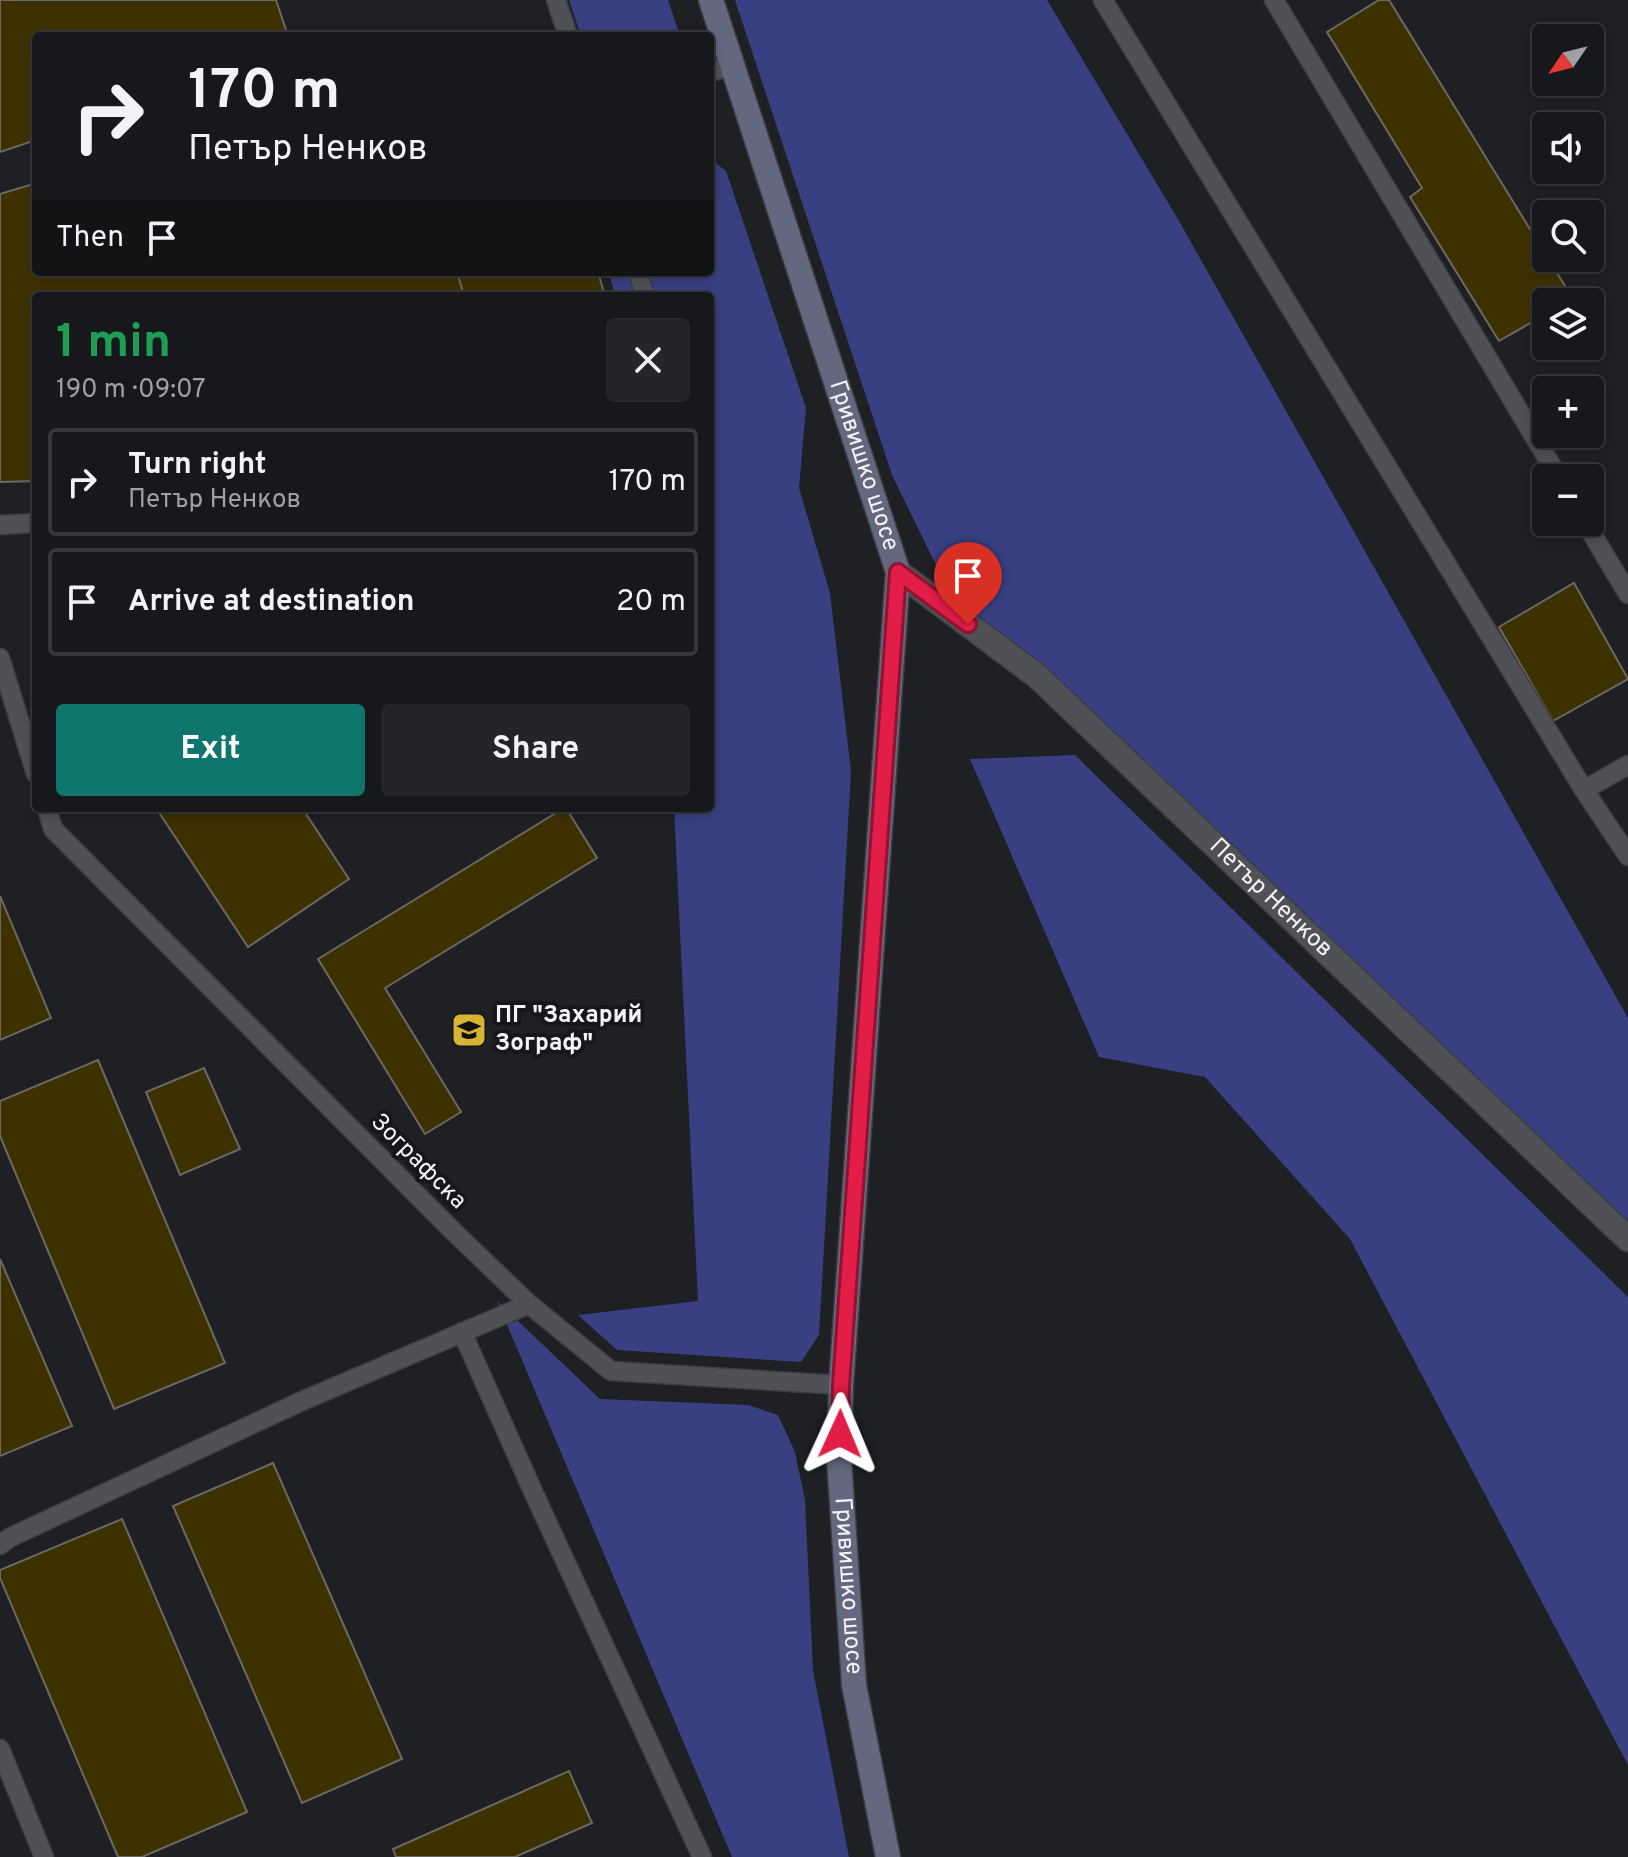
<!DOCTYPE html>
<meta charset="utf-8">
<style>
:root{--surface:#17181b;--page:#242528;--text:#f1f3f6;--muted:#9ea0a3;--line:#36373a;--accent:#0f766e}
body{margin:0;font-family:Overpass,sans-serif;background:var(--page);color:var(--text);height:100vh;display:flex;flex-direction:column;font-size:30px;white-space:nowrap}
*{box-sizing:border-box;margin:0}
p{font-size:26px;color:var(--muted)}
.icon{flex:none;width:44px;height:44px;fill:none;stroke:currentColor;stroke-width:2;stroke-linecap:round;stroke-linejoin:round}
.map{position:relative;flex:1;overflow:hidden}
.sheet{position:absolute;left:32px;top:292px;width:682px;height:520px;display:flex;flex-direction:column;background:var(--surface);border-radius:8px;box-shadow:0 4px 12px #0003,0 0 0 2px var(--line)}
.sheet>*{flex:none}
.hud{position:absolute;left:32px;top:32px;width:682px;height:244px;border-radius:8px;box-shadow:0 4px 12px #0003,0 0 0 2px var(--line);background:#17181b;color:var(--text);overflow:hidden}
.needle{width:52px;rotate:235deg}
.tools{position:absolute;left:1532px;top:24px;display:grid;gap:16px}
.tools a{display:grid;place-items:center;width:72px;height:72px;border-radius:8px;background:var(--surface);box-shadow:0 4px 12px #0003,0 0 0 2px var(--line);font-size:40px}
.pin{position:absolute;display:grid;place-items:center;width:68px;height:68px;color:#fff;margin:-82px -34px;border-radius:50% 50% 50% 0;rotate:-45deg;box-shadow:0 0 8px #0007}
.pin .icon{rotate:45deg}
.me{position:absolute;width:88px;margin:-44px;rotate:1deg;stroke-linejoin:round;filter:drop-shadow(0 0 6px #0008)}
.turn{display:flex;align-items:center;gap:28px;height:168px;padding:0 24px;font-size:36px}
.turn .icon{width:104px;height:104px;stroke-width:2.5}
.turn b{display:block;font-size:56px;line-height:68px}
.then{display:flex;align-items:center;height:76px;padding:0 24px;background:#0003;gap:16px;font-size:30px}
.round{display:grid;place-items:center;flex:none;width:84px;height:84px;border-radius:8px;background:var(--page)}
.head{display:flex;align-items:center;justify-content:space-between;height:136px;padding:0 24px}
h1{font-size:48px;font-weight:700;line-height:60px;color:#1e9e55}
.primary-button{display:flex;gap:16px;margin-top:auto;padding:16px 24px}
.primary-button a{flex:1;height:92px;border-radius:8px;background:var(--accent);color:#fff;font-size:32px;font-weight:700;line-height:92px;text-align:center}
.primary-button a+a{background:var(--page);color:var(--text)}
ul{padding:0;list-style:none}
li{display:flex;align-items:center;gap:24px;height:108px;margin:0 16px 12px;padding:0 8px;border:4px solid var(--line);border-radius:8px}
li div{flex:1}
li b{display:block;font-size:30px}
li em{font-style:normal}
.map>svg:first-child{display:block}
.green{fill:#384082}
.building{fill:#3e3100;stroke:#6a6964;stroke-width:2}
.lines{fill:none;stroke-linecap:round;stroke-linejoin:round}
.lane-casing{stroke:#3c3d40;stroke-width:21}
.street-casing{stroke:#3c3d40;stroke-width:27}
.secondary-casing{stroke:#3c3d40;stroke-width:27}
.lane{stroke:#505156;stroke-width:18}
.street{stroke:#505156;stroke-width:24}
.secondary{stroke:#63687e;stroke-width:24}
.route-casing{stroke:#92132f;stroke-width:20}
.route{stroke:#e11d48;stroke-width:14}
.labels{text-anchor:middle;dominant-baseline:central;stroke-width:8;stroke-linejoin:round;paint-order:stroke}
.street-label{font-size:24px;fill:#f2f3f5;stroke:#16171a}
.poi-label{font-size:24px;font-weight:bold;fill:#f2f3f5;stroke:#16171a;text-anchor:start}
</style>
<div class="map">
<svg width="1628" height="1857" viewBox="0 0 1628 1857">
<rect width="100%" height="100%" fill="#1f2024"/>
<path class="green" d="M569 0H668L680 36H581Z
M735 0H1047L1179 221 1628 1018V1253L952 598 892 475Z
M710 159 726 171 806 408 799 488 830 593 851 771 819 1335 801 1362 617 1350 578 1315 698 1301 674 808H710V296H615L609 272H710Z
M1075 755 1628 1297V1765L1350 1239 1205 1077 1099 1057 970 759Z
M497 1301 600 1399 748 1405 778 1415 795 1452 805 1500 813 1670 849 1857H732Z"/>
<path class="building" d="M0 0H276L288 36H36V140L0 152Z
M1379 0H1389L1573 299 1568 302H1546V314L1499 341 1410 197 1422 188 1327 32Z
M36 183V272H457L464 296H36V481L0 482V194Z
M457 272H598L605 296H464Z
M1574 583 1628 679 1553 721 1499 627Z
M156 808H302L349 879 248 947Z
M564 808H566L597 858 385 988 461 1112 425 1134 318 959Z
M0 896 51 1018 0 1040Z
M98 1060 225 1363 114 1409 0 1136V1101Z
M204 1068 240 1149 180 1175 146 1092Z
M0 1259 72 1426 0 1456Z
M273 1463 402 1759 302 1803 173 1506Z
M122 1519 247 1812 142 1857H118L0 1578V1570Z
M569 1771 592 1823 515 1857H396L393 1849Z"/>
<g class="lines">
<defs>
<path id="lane" d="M556 0 568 36
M1103 0 1584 790
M1274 0 1559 478
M710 72 732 66
M638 272 645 296
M1585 522 1628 594
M0 525 36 523
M0 658 36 774
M1628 765 1584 790 1628 856
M47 808 53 829 453 1231 529 1304 611 1371 841 1385
M462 1332 536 1498 702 1857
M0 1545 11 1537 302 1401 529 1304
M0 1749 44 1857"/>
<g id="street">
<path id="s1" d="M898 572 1037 676 1628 1239"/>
</g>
<g id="secondary">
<path id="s2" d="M711 0 898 572 841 1385 839 1458 854 1685 888 1857"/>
</g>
</defs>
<use href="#lane" class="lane-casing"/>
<use href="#street" class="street-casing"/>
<use href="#secondary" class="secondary-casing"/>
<use href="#lane" class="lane"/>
<use href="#street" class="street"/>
<use href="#secondary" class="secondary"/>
</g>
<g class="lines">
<defs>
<path id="route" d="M840 1434 841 1385 898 572 968 624"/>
</defs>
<use href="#route" class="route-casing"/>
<use href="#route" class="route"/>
</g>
<defs>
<symbol id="school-square" viewBox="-11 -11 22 22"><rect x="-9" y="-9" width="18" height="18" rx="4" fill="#d7b434" stroke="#16171a"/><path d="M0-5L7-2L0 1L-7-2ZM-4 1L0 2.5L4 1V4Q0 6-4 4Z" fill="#111"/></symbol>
</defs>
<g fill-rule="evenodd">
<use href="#school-square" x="449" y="1010" width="40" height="40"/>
</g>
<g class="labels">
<g class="street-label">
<text stroke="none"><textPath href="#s2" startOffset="490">Гривишко шосе</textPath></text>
<text stroke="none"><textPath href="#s1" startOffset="496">Петър Ненков</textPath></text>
<text transform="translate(418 1162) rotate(45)">Зографска</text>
<text stroke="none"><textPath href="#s2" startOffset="1618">Гривишко шосе</textPath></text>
</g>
<g class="poi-label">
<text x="495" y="1016">ПГ "Захарий<tspan x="495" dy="28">Зограф"</tspan></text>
</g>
</g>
</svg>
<div class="tools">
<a><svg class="needle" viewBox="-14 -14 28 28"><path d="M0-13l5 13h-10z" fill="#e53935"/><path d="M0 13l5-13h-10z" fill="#9ea0a3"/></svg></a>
<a><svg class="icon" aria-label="sound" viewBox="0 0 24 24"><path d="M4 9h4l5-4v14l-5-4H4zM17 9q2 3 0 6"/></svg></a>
<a><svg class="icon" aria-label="search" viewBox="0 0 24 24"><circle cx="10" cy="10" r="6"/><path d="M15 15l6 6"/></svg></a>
<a><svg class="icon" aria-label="layers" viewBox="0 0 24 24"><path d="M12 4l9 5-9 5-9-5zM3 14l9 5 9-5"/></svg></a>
<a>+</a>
<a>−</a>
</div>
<div class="pin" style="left:968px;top:624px;background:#d93025"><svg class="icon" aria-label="arrive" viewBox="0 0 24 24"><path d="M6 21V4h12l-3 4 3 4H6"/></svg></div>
<svg class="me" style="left:840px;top:1434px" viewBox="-20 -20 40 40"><path d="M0-17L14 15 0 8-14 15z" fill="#e11d48" stroke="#fff" stroke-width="4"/></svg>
<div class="hud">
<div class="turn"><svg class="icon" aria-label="right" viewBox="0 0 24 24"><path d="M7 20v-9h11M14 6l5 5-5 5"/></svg><div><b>170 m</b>Петър Ненков</div></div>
<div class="then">Then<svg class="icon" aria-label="arrive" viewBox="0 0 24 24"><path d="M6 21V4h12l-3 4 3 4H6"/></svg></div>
</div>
<section class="sheet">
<div class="head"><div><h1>1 min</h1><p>190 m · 09:07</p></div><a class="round"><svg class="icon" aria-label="close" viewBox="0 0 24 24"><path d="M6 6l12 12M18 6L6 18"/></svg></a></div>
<ul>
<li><svg class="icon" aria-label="right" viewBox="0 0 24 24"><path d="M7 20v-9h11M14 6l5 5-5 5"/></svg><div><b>Turn right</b><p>Петър Ненков</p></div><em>170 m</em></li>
<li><svg class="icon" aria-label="arrive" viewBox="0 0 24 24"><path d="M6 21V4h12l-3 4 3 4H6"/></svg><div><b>Arrive at destination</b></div><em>20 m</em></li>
</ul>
<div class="primary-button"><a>Exit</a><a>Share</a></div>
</section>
</div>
